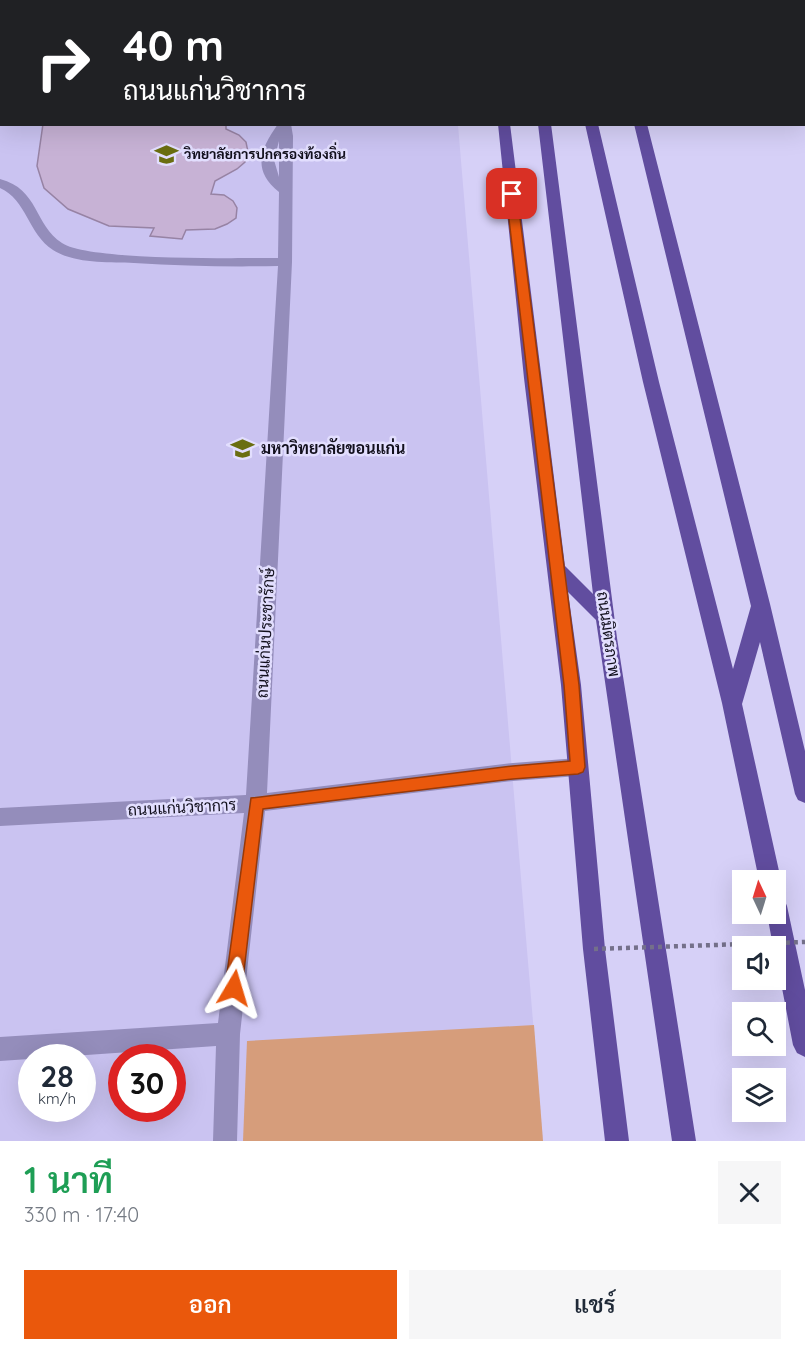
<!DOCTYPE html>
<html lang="th">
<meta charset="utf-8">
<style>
:root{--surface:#fff;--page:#f6f6f7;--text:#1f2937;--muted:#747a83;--accent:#ea580c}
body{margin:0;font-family:Quicksand,Sarabun,sans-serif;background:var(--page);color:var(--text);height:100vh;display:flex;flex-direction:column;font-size:22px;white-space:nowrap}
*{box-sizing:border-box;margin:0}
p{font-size:20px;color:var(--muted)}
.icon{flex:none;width:33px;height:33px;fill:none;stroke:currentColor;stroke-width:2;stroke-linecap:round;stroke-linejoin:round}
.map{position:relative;height:1141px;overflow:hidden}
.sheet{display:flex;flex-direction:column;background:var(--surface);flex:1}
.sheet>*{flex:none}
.top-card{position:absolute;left:0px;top:0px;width:806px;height:126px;box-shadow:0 6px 24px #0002;background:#202124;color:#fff;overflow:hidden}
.needle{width:39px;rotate:356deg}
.tools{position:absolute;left:732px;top:870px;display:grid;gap:12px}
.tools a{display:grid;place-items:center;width:54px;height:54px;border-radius:0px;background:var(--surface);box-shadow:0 6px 24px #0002;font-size:30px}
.speed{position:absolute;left:18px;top:1044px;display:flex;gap:12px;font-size:30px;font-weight:700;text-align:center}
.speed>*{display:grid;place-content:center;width:78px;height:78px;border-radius:50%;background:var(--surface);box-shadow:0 6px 24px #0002;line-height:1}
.speed small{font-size:15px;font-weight:400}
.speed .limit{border:9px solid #d22;background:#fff;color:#111}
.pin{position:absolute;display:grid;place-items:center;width:51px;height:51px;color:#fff;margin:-26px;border-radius:12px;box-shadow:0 3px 9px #0006}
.me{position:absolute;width:66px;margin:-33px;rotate:7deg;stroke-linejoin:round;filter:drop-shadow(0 0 4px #0008)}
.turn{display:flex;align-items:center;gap:21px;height:126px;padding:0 24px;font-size:27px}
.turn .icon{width:78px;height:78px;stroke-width:2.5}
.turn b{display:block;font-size:42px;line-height:51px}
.round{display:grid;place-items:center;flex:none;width:63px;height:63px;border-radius:0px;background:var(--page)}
.head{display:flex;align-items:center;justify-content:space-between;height:102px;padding:0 24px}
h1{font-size:36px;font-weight:600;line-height:45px;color:#1e9e55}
.action{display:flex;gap:12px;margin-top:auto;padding:12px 24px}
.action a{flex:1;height:69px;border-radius:0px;background:var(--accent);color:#fff;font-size:24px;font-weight:600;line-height:69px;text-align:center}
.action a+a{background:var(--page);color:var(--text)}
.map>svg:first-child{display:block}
.built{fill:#cac3f1;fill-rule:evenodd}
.green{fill:#d69d7b}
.forest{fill:#c58863}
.building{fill:#c7b2d5;stroke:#9783a4;stroke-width:1.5}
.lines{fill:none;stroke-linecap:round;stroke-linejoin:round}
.minor{fill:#948dbb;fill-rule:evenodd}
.major{fill:#614d9f;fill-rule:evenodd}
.path-bridge{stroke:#74708a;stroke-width:4.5;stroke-dasharray:4 4;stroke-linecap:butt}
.route{fill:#ea580c;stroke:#983908;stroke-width:1.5}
.labels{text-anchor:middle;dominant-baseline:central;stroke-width:5;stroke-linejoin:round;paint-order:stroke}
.far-poi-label{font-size:14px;font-weight:bold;fill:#12101d;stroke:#e2defe;text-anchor:start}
.poi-label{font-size:16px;font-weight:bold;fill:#12101d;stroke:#e2defe;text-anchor:start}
.street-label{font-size:16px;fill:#12101d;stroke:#e2defe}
</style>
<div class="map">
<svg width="805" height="1141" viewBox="0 0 805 1141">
<rect width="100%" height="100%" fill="#d6d0f7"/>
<path class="built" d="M0 0H447L2 2V124L458 125 543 1141H0ZM32 1058H82V1108H32ZM122 1058H172V1108H122Z"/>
<path class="green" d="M534 1025 543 1141H243L247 1041Z"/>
<path class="forest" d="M0 0H262L2 2 1 22Z"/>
<path class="building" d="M43 124H226V129L239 135 246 142 248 152 245 162 237 169 215 181 211 194 224 195 233 201 237 208 236 218 227 224 215 229 186 230 182 239 150 236 154 228 109 226 68 209 44 188 37 166Z"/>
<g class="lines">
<path class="minor" d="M267 0H279V2H267Z
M661 0H674L660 2Z
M0 40H2L0 50Z
M804 49H805V57H804Z
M278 124H291L293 136 292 262 267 793 513 763 578 758 585 761 588 767 585 773 578 776 513 781 265 811 240 1034 237 1141H213L216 1046 0 1061V1037L218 1023 244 813 0 826V808L246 795 278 266C230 267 182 266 134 263 109 262 75 264 53 250 28 234 27 200 0 188V179C39 189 34 225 62 243 88 261 239 258 278 258L279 192C251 170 261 148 278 124ZM279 141V177L274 160Z"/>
<path class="major" d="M480 0H492V2H480Z
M515 0H527V2H515Z
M557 0H569V2H557Z
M598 0H610V2H598Z
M498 124H510L565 566 593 594 538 124H551L617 638 696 1141H672L596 620 568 592 581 685 605 949 629 1141H605L583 949 561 685 524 378Z
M585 124H598L659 382 733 669 751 606 634 124H647L770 604 805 751V803L798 800 795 794 760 642 742 704 781 880 776 888V880H759L722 703 643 382Z
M776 896 784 899 787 906 805 990V1057L797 1053 793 1045 776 957V946H773L767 914H776Z"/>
<path class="path-bridge" d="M594 949 805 942"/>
</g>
<path class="route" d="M512 190 517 194 579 685 585 767 583 772 578 774 513 779 263 809 242 988 240 993 234 996 228 993 225 988 251 798 513 766 570 761 564 685 506 194Z"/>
<defs>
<symbol id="university-bare" viewBox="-9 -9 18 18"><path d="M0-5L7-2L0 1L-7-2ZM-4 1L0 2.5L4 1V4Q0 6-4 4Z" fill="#6a6e11" stroke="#e2defe" stroke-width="2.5" paint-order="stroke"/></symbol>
</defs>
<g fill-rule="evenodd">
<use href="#university-bare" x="150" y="138" width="33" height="33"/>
<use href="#university-bare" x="226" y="432" width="33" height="33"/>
</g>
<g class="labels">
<g class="far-poi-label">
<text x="184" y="154">วิทยาลัยการปกครองท้องถิ่น</text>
</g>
<g class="poi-label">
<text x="261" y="448">มหาวิทยาลัยขอนแก่น</text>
</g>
<g class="street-label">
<text transform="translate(265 633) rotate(-87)">ถนนแก่นประชารักษ์</text>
<text transform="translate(609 634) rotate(82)">ถนนมิตรภาพ</text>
<text transform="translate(182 807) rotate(-3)">ถนนแก่นวิชาการ</text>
</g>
</g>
</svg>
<div class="tools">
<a><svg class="needle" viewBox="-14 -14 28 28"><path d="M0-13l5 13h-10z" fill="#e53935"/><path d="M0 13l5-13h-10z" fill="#747a83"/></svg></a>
<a><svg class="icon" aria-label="sound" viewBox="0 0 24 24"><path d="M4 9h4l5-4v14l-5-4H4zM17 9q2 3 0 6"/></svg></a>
<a><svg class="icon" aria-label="search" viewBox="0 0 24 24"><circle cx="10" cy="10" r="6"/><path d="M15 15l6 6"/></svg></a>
<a><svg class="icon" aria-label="layers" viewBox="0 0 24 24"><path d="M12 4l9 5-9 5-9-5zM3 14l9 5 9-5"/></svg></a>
</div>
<div class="speed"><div>28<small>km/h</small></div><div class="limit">30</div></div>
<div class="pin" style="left:512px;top:194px;background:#d93025"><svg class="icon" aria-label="arrive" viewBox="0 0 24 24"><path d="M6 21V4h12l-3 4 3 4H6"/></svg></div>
<svg class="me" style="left:234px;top:988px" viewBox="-20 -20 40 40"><path d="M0-17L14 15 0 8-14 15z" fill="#ea580c" stroke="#fff" stroke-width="4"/></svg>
<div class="top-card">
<div class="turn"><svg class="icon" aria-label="right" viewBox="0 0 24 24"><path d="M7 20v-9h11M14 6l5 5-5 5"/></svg><div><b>40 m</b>ถนนแก่นวิชาการ</div></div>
</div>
</div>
<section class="sheet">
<div class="head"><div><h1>1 นาที</h1><p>330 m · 17:40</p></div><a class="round"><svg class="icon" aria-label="close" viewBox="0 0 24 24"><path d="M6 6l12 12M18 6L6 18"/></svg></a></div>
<div class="action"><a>ออก</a><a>แชร์</a></div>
</section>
